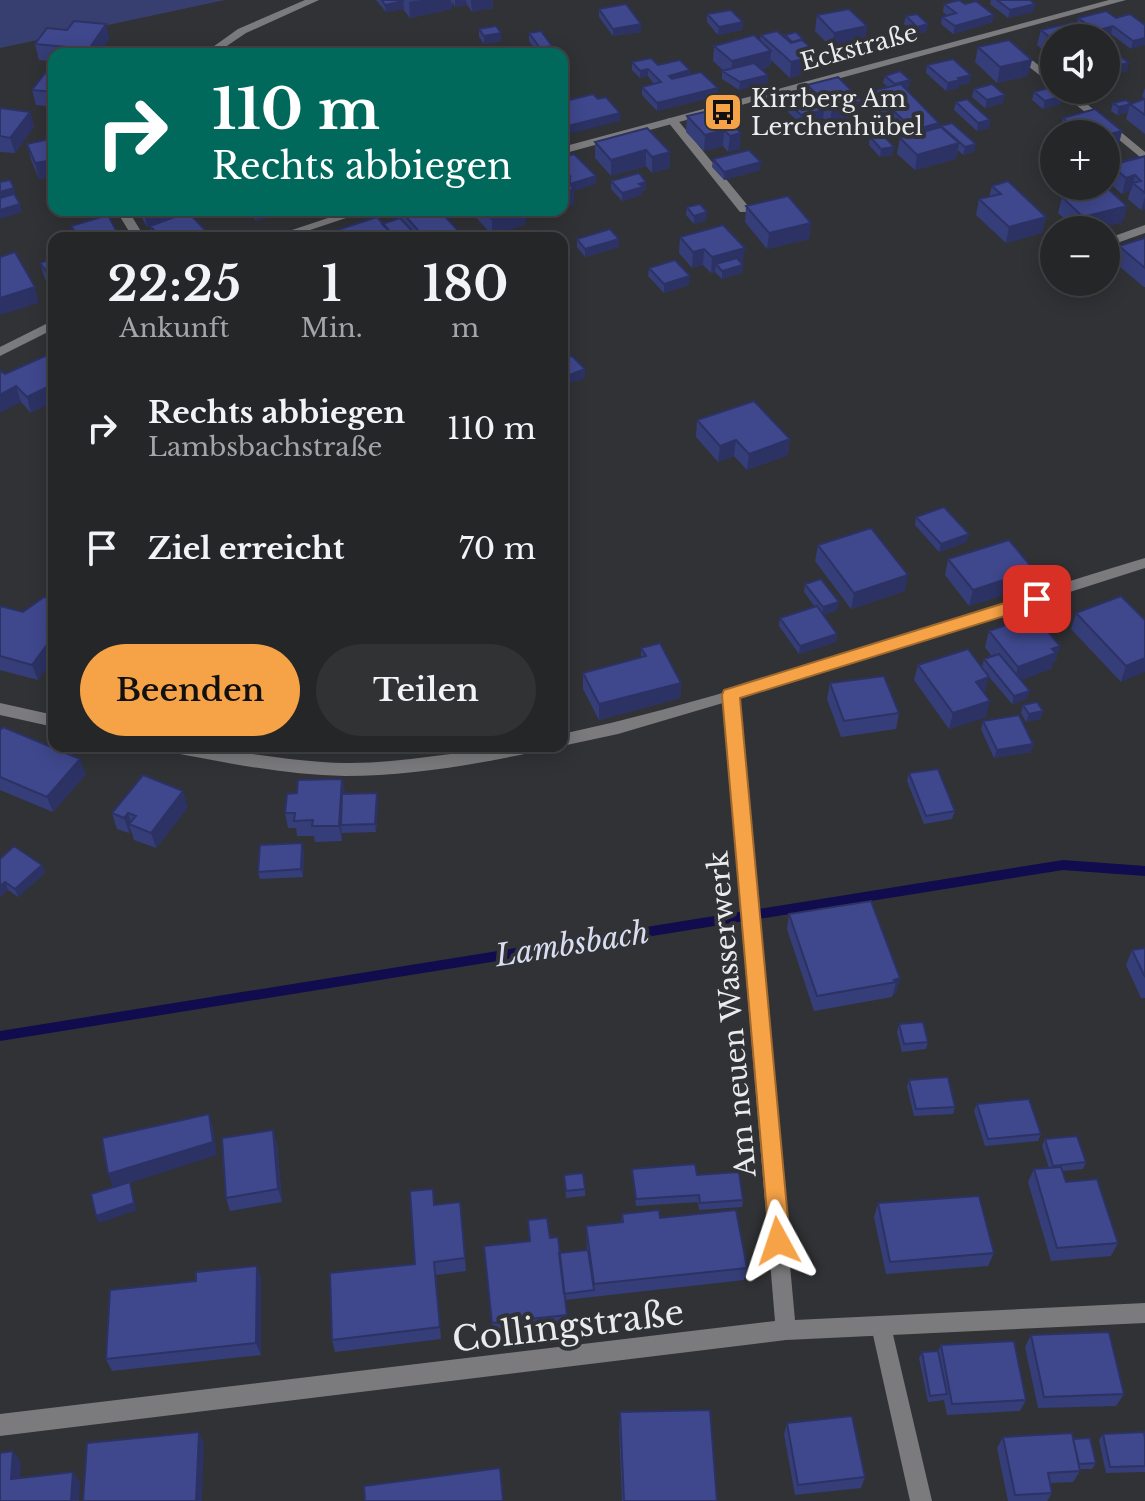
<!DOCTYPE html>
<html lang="de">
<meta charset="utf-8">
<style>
:root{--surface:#252628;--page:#313234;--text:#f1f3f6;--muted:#a3a5a8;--line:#424345;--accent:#f6a246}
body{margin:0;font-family:"Libre Baskerville",serif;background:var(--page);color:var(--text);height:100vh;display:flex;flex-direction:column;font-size:30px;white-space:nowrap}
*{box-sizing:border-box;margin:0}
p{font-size:26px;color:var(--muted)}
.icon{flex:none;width:44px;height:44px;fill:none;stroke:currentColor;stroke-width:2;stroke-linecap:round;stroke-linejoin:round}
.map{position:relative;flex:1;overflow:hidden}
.side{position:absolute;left:48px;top:232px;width:520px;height:520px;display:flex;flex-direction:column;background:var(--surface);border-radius:16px;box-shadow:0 4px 20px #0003,0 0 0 2px var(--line)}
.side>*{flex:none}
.top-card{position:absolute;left:48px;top:48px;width:520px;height:168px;border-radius:16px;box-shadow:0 4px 20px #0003,0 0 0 2px var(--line);background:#00695c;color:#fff;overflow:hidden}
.buttons{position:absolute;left:1040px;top:24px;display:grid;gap:16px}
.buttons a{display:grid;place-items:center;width:80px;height:80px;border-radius:50%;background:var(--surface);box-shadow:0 4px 20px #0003,0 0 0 2px var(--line);font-size:40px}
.pin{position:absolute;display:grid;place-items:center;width:68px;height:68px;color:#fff;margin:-34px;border-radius:16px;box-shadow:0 4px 12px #0006}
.me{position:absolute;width:88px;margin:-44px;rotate:355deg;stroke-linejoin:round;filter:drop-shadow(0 0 6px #0008)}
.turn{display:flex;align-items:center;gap:28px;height:168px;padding:0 32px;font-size:36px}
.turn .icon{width:104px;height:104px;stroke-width:2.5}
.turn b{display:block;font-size:56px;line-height:68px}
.eta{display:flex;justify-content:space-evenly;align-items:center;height:136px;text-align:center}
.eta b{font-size:48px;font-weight:600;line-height:56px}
.primary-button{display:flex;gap:16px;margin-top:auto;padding:16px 32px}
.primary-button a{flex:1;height:92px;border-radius:48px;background:var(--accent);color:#111;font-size:32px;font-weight:600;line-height:92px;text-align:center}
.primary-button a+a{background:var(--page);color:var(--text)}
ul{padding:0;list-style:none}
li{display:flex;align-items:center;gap:24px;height:120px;padding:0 32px}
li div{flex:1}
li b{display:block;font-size:30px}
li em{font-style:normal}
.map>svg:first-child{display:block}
.green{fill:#373f70}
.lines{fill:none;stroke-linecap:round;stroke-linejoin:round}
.stream{fill:#110c4d;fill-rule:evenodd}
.service{fill:#7b7b7d;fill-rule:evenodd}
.minor{fill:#7b7b7d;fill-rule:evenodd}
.wall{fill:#363e79}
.shaded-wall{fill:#2c3263}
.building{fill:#3f488d;stroke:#2c3263;stroke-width:2}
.route{fill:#f6a246;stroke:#a0692e;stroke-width:2}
.labels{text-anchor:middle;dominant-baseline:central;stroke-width:8;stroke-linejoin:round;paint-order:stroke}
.far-street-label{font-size:24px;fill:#eaebed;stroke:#313235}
.far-poi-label{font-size:24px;fill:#eaebed;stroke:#313235;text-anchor:start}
.street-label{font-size:28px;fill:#eaebed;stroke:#313235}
.water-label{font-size:30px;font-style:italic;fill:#d8ddf1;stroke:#313235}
.near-street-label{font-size:34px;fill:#eaebed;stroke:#313235}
</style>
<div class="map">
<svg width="1145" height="1501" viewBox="0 0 1145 1501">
<rect width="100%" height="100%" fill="#313235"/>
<path class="green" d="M0 0H225L0 48Z"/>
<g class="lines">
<path class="stream" d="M1063 860 1145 866V876L1063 870 0 1041V1031Z"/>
<path class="service" d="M668 118H676L748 206V212H740L668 122Z
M1145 225V233L1106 247V239Z
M881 1316 888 1319 891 1326 932 1501H910L871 1326 874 1319Z"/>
<path class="minor" d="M305 0H319L246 33 215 54H203L238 29Z
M1109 0H1126L562 154V147Z
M1012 50H1020L1054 78V86L1012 54Z
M1058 90H1070L1145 152V161Z
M116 210H128L145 238H133Z
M352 210H370L286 238H268Z
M54 320V329L0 356V347Z
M1145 558V568L738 698 795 1320 1145 1303V1323L786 1340 0 1436V1414L775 1321 723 703 618 734 562 746V734C760 692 951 615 1145 558Z
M0 703 54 715V727L0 715Z
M161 746C223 746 283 762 345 763 412 764 476 746 542 746L540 750 534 752C472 765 409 776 345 776 286 775 227 763 169 752L163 750Z"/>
</g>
<path class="wall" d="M376 0H493V8L472 12 467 5 455 7 452 2V9L410 18 403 9 386 12Z
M991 0H1030L1035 4 1033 12 1008 18 990 4Z
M944 4 993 22 953 34 941 24 942 17 947 15 943 12Z
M599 9 641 24V32L613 36 599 17Z
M707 14 743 22 742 30 718 35 707 22Z
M817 15 867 26 865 42 832 48 815 31Z
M906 16 928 24 926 32 915 34 904 24Z
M1078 18H1116L1145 25 1131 49 1111 34 1094 38 1086 32 1054 38V60L1037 45 1041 30 1077 25Z
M106 24 109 39 99 54H54V61L39 60 35 44 67 30Z
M479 29 501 41 484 44 479 37Z
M529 33 552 46V54H539L529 41Z
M761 35 784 37 785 35 803 40 820 55 818 70 790 78 771 60 770 66 761 69 768 75 767 83 739 90 722 79V71H724L713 61 714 46 760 41Z
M978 47 1028 76 997 83 975 62Z
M1106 54 1127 71 1108 75 1106 74Z
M632 62 658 65 690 75 718 88 717 96 657 111 642 95V87L654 84 648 76 640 78 632 70Z
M927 65 970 83 959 85V88L946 91 926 73Z
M54 73V107L36 105 32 90Z
M885 76 909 88 905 89 938 128 941 126 974 152 963 155 958 150 956 159 915 170 897 154 900 138H903L869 107 872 91 888 87 883 83Z
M807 85 862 101 860 116 830 124 823 118 800 123 788 112 789 104 806 100Z
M1145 88V99L1142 96Z
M974 89 1003 103 985 108 972 97Z
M1034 92 1061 104 1043 109 1032 100Z
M1145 99V134L1126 119 1128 112 1117 115 1111 111 1113 103H1131Z
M956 102 990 120 989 128 977 131 954 110Z
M0 108 30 112 34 127 15 153 0 152Z
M717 109 740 149 728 152 723 146 704 151 686 132 687 116Z
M1063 118 1122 131 1118 147 1106 150V134H1060Z
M870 137 893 155 880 157 869 145Z
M54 138V178L53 177 39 179 31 160 27 144Z
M595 142 670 152V168L652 173 646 166 611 176 595 158Z
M1145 156V209L1141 210 1128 199 1130 191 1122 194 1107 181 1109 175 1107 173 1109 165Z
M713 159 760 170 724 180 712 167Z
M611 181 646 182V190L642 191V195L622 201 611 189Z
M992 186 1046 217 1042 233 1006 243 976 215 979 199 989 197Z
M1062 197 1123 222 1091 230H1076L1058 213Z
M746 206 811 223 809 239 767 249 745 222Z
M687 207 706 221 694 224 686 215Z
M137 210H206V211L191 215 206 231 207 238H152L150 226 147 227Z
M251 210H299L256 221 252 215Z
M400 210H448V220L465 238H329L328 233 382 224 400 218Z
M472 210H526V224L492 235 472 213Z
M71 226 120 238H74Z
M680 237 743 264 742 273 722 279 715 272 711 273 703 265 692 268 679 253Z
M1145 238V287H1144L1114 262 1119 246Z
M577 239 619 247 585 257 577 247Z
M54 258V291L45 279 40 263Z
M649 268 689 285 664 293 648 276Z
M54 352 31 413 21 402 5 374Z
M697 420 790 439 788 455 747 470 734 456 718 462 696 437Z
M916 517 967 542 939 552 915 525Z
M818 545 905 591 851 609 815 561Z
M948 559 1030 586 969 606 945 575Z
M805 584 837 610 824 615 837 634 836 642 799 654 779 626 780 618 815 607 804 592Z
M54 599V658L38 680 0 670V606L23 612Z
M1076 613 1145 620 1121 682 1071 629Z
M989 631H1037L1060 646 1055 662H1053L1051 669 1021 680 1027 699 1012 704 984 671 986 717 949 729 914 680 918 665 982 667 984 659 992 657 985 647Z
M641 648 681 683 680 698 599 720 583 689V673L641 658Z
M830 683 899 713 896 729 841 737 827 699Z
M562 690 567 709V724L562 725Z
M1023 705 1043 711 1040 719 1026 722 1021 713Z
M983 721 1033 744 1031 752 994 758 981 729Z
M0 730 86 774 53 812 0 790Z
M909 773 955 811 952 819 924 824 907 781Z
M342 779 345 794 378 801 376 832 342 833V841L315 842 314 836H297L296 828H288L285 813 297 793Z
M188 807 156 848 134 840 131 830 129 833 117 829 112 813Z
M14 846 42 865 45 873 18 897 8 890 0 897Z
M304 851 303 877 260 879 258 872Z
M789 914 900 978 896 993 893 994 892 997 814 1011 787 929Z
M1145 948V998H1141L1126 965 1132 950Z
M899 1024 928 1042 926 1049 902 1052 897 1032Z
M909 1080 955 1107 953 1114 914 1116 907 1087Z
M977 1104 1041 1134 1038 1141 985 1146 974 1111Z
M1045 1139 1086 1162 1083 1169 1063 1171 1066 1182 1118 1243 1111 1256 1051 1261 1028 1182 1034 1169 1049 1168 1042 1146Z
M277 1143 282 1202 230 1211 226 1198Z
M632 1169 697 1175 743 1200 742 1207 699 1210 698 1202 636 1206Z
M564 1175 585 1189V1196L566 1198Z
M460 1202 466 1271 436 1275 441 1339 335 1352 332 1340 415 1264 435 1205Z
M878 1203 994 1253 988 1266 886 1274 874 1217Z
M622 1214 660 1218 747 1268 744 1280 565 1300 567 1327 493 1335 484 1246 529 1241 528 1220 550 1238 559 1253 587 1250 586 1226 621 1222Z
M257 1266 261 1278V1355L112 1371 106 1359Z
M1031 1335 1124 1394 1116 1406 1038 1408 1025 1347Z
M941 1345 1026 1400 1020 1411 947 1415 944 1400 928 1402 919 1358 922 1352 938 1351Z
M620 1412 717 1501H622L619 1428Z
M787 1423 865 1477 861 1488 795 1495 784 1434Z
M1103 1434 1145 1439V1472L1106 1473 1099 1440Z
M1003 1437 1073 1439 1096 1463 1092 1469H1080V1471L1073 1482 1050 1483 1052 1493 1047 1501H1008L997 1448Z"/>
<path class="shaded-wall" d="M421 0H451L452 9 410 18 409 2Z
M455 0H466L467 5 455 7Z
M471 0H493V8L472 12Z
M403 1 404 9 386 12 385 5Z
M1035 4 1033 12 1008 18 1010 10Z
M994 15 993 22 953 34 955 26Z
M743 22 742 30 718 35 719 27Z
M106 24 109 39 99 54H90L89 49Z
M641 24V32L613 36V29Z
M928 24 926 32 915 34 917 27Z
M867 26 865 42 832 48 834 33Z
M1113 26 1111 34 1094 38 1096 31Z
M501 33V41L484 44V36Z
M1145 38V45L1131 49 1133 41Z
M552 46V54H540V48Z
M771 51 770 66 731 77 732 61Z
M820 55 818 70 790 78 791 62Z
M1032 60 1028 76 997 83 1000 67Z
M1129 63 1127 71 1108 75 1110 67Z
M648 69V76L640 78V71Z
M690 70V78L668 84 669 76Z
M768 75 767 83 739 90 740 82Z
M971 75 970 83 959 85V88L946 91 948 83 958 78Z
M910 80 909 88 893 92 895 84Z
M718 88 717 96 657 111V103Z
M1005 95 1003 103 985 108 987 100Z
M1063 96 1061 104 1043 109 1045 101Z
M862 101 860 116 830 124 832 108Z
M1130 104 1128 112 1117 115 1119 107Z
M824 110 823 118 800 123 801 115Z
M30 112 34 127 15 153 10 138Z
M620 113V121L564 135V127Z
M990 120 989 128 977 131 978 123Z
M939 123 937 138 911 145 914 130Z
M724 130 723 146 704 151 705 135Z
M1122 131 1118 147 1106 150V135Z
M741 133 740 149 728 152 730 136Z
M959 143 956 159 915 170 917 155Z
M976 144 974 152 963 155 965 147Z
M894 147 893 155 880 157 881 149Z
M646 150V166L611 176V160Z
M670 152V168L652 173V157Z
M54 160V176L51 169 53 177 39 179 35 163Z
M761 162 760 170 724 180V172Z
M1135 175 1131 191 1122 194 1126 178Z
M570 176V184L596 176V184L574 191V205L562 208 564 178Z
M646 182V190L642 191V195L622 201V193L639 184Z
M14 188 16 196 0 200V192Z
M1145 197V209L1141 210Z
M20 204 22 212 0 219V210Z
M1127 206 1123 222 1091 230H1080L1083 217Z
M61 210H90L63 216Z
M144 210H206V211L147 227Z
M266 210H299L256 221 255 213Z
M438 210H448L449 222Z
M520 210H526V224L492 235V219Z
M707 212 706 221 694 224V216Z
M1046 217 1042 233 1006 243 1009 227Z
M811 223 809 239 767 249 769 233Z
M206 231 207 238H185Z
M619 239V247L585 257V249Z
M745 248 743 264 722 270 716 264 715 272 711 273 712 257Z
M704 249 703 265 692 268 693 252Z
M743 265 742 273 722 279V271Z
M690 276 689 285 664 293V284Z
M35 287 39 303 0 315V298Z
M585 369V378L564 385V377Z
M54 384V402L31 413 27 397Z
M16 386 21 402 0 413V395Z
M790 439 788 455 747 470 749 454Z
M736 440 734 456 718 462 720 446Z
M969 534 967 542 939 552 941 544Z
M1034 570 1030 586 969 606 973 590Z
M908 575 905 591 851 609 854 593Z
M839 602 837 610 822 616 823 607Z
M54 620V658L38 680 32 665 47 629Z
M837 634 836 642 799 654 800 646Z
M1060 646 1055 662H1053L1051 669 1014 683 1018 667Z
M1145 658V672L1121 682 1126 666Z
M989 677 985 693 976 682Z
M681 683 680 698 599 720V704Z
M1030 691 1027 699 1012 704 1014 696Z
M990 701 986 717 949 729 953 713Z
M1043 711 1040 719 1026 722 1029 714Z
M1033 744 1031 752 994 758 997 750Z
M80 759 86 774 53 812 47 797Z
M342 779 345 795 341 825 342 841 339 826Z
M183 791 188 807 156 848 151 833Z
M377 793 378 801 376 832 375 824Z
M128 813 132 825 129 824 131 830 129 833 124 818Z
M302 843 304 851 303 877 301 869Z
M42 865 45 873 18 897 15 889Z
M5 882 8 890 0 897V886Z
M900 978 896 993 893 994 896 982 894 980Z
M209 1114 213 1127 217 1155 130 1183 137 1210 99 1223 96 1216 113 1188 108 1174Z
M273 1130 277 1143 282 1202 278 1189Z
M257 1266 261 1278V1355L256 1343Z
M199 1432 204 1443 202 1501H196Z
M13 1451 21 1462 19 1490 11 1479Z
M73 1472 80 1482 79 1501H71Z"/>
<path class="building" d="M382 0H402L403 1 385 5Z
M959 0 965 4 976 1 994 15 955 26 942 17 956 13 944 4Z
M997 0H1030L1035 4 1010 10Z
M626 4 641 24 613 29 599 9Z
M849 9 867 26 834 33 817 15Z
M731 10 743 22 719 27 707 14Z
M1106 11 1116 18 1130 14 1145 25V38L1133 41 1113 26 1096 31 1078 18Z
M917 14 928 24 917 27 906 16Z
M74 21 106 24 89 49 35 44 47 28 67 30Z
M1074 22 1093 38H1054V41L1041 30Z
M496 26 501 33 484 36 479 29Z
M541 31 552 46 540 48 529 33Z
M777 31 791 43 802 40 820 55 791 62 761 35Z
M796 32 803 39 792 42 785 35Z
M754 35 771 51 732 61 714 46Z
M1009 40 1032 60 1000 67 978 47Z
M256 48 259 54H233Z
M1115 52 1129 63 1110 67 1106 64V54Z
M651 58 658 65 680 60 690 70 669 76 672 79 701 72 718 88 657 103 642 87 661 82 648 69 640 71 632 62Z
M953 59 971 75 958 78 960 80 948 83 927 65Z
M754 63 768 75 740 82 722 71Z
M900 71 910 80 895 84 885 76Z
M46 72 54 73V92L32 90Z
M838 77 862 101 832 108 807 85Z
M901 84 939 123 914 130 872 91Z
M992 84 1005 95 987 100 974 89Z
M1052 87 1063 96 1045 101 1034 92Z
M593 94 598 99 606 97 620 113 564 127 562 125V109L565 108 562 105V102Z
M813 98 824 110 801 115 789 104Z
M967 99 990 120 978 123 956 102Z
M1145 99V115L1130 104Z
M1126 100 1131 104 1119 107 1113 103Z
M0 108 30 112 10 138 0 136Z
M717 109 741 133 730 136 724 130 705 135 687 116Z
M1095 109 1122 131 1106 135V134H1082L1063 118Z
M952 123 976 144 965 147 941 126Z
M941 127 959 143 917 155 900 138Z
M647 128 670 152 652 157 646 150 611 160 595 142Z
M882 134 894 147 881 149 870 137Z
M54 138V160L35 163 27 144Z
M749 150 761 162 724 172 713 159Z
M574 154 596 176 570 184V176L562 168V158Z
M1145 156V193L1133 183 1141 181 1135 175 1126 178 1111 165Z
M1138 157 1139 158 1111 165V167L1109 165Z
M562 168 570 176 564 178 574 189 562 192Z
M639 173 646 182 639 184 643 187 622 193 611 181Z
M10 180 14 188 0 192V182Z
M1008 181 1046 217 1009 227 979 199 1001 194 992 186Z
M1098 186H1105L1127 206 1083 217 1062 197Z
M14 194 20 204 0 210V198Z
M788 196 811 223 769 233 746 206Z
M700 204 707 212 694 216 687 207Z
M253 210H266L255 213Z
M400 210H439L465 238H425Z
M484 210H520L492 219Z
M188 212 206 231 185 238H161L150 226Z
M108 215 120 238H79H80L71 226Z
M377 217 396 238H332L328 233Z
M400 218 419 238H396L382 224Z
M723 225 745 248 712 257 704 249 693 252 680 237Z
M610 229 619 239 585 249 577 239Z
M1145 238V268L1119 246Z
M15 252 35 287 0 298V257Z
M54 258V281L40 263Z
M737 258 743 265 722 271 716 264Z
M675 260 690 276 664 284 649 268Z
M54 352V384L27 397 16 386 0 395V370L5 374Z
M572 356 585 369 564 377 562 374V359Z
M754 401 790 439 749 454 736 440 720 446 697 420Z
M944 507 969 534 941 544 916 517Z
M871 528 908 575 854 593 818 545Z
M1009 540 1034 570 973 590 948 559Z
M821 579 839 602 823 607 805 584Z
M1121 596 1145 620V658L1126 666 1076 613Z
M44 597 54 599V620L47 629 54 631V635L32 665 0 656V606L23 612Z
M817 606 837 634 800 646 780 618Z
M1026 618 1037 631 1045 628 1060 646 1052 649 1056 653 1018 667 989 631Z
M660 643 681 683 599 704 583 673 646 656 641 648Z
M968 649 989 677 976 682 990 701 953 713 918 665Z
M999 654 1030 691 1014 696 984 659Z
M884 676 899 713 844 721 830 683Z
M562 690 567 709H562Z
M1037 702 1043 711 1029 714 1023 705Z
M1019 715 1033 744 997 750 983 721Z
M3 727 80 759 47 797 0 777V730Z
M938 769 955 811 926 816 909 773Z
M143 775 183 791 151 833 129 824 136 816 128 813 124 818 112 813Z
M342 779 339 826H312L313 820 294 821 295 813H285L287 794 297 793 298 780Z
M377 793 375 824 341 825 342 794Z
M302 843 301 869 258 872 260 845Z
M14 846 42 865 15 889 5 882 0 886V859Z
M871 901 900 978 894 980 896 982 817 996 789 914Z
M1145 948V977L1132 950Z
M923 1022 928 1042 904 1044 899 1024Z
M948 1077 955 1107 916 1109 909 1080Z
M1029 1099 1041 1134 988 1139 977 1104Z
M209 1114 213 1142 108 1174 102 1138Z
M273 1130 278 1189 226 1198 222 1138Z
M1077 1136 1086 1162 1053 1166 1045 1139Z
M695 1164 697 1175 739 1172 743 1200 700 1203 699 1195 636 1199 632 1169Z
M1061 1167 1066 1182 1097 1179 1118 1243 1057 1248 1034 1169Z
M583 1173 585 1189 566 1191 564 1175Z
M130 1182 134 1203 96 1216 91 1194Z
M433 1189 434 1205 460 1202 465 1258 434 1262 440 1327 332 1340 330 1273 415 1264 410 1191Z
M979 1196 994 1253 890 1262 878 1203Z
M659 1210 660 1218 736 1210 747 1268 594 1284 586 1226 623 1222 622 1214Z
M547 1218 550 1238 558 1237 567 1315 492 1323 484 1246 530 1241 528 1220Z
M588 1250 594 1290 564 1294 559 1253Z
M257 1266 256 1343 106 1359 110 1290 196 1281V1272Z
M1109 1332 1124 1394 1044 1397 1031 1335Z
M1014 1341 1026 1400 952 1404 941 1345Z
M938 1351 947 1394 930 1396 922 1352Z
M710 1410 717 1501H624L620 1412Z
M852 1416 865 1477 798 1485 787 1423Z
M199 1432 196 1501H83L87 1443Z
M1144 1432 1145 1439V1466L1110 1467 1103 1434Z
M1072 1433 1080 1471 1048 1473 1052 1493 1015 1495 1003 1437Z
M1090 1438 1096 1463 1079 1464 1073 1439Z
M13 1451 11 1479 73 1472 71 1501H0V1453Z
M500 1468 503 1501H365L364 1486Z"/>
<path class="route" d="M1037 593 1046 599 1043 604 740 698 790 1241 786 1248 778 1251 770 1248 722 695 724 690Z"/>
<defs>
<symbol id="bus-square" viewBox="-11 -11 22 22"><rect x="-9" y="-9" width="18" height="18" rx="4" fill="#f6a246" stroke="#313235"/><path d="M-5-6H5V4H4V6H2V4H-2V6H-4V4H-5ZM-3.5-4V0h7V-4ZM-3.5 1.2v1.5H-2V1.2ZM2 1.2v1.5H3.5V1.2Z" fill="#111"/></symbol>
</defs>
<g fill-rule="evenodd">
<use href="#bus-square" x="701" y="90" width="44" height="44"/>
</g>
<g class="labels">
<g class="far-street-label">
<text transform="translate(859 47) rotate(-15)">Eckstraße</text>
</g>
<g class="far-poi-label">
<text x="751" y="98">Kirrberg Am<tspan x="751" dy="28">Lerchenhübel</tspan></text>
</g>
<g class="street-label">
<text transform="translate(732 1014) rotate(-95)">Am neuen Wasserwerk</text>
</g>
<g class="water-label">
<text transform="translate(572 944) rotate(-9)">Lambsbach</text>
</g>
<g class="near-street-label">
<text transform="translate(568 1326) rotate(-7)">Collingstraße</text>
</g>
</g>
</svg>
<div class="buttons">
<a><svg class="icon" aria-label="sound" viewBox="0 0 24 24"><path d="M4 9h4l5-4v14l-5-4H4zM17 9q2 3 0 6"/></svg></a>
<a>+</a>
<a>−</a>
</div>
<div class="pin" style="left:1037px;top:599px;background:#d93025"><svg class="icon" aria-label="arrive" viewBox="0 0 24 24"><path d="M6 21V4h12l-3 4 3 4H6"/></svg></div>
<svg class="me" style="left:778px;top:1241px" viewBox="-20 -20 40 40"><path d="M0-17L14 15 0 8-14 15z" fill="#f6a246" stroke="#fff" stroke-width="4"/></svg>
<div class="top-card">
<div class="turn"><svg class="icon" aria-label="right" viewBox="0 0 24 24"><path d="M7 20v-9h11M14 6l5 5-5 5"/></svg><div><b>110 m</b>Rechts abbiegen</div></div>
</div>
<section class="side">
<div class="eta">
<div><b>22:25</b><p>Ankunft</p></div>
<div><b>1</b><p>Min.</p></div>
<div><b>180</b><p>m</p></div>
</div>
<ul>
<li><svg class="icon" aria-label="right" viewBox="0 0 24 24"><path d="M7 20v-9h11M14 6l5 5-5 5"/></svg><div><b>Rechts abbiegen</b><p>Lambsbachstraße</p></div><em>110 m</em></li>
<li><svg class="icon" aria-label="arrive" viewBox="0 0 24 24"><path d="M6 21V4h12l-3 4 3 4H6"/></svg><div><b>Ziel erreicht</b></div><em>70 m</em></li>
</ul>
<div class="primary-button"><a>Beenden</a><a>Teilen</a></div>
</section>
</div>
